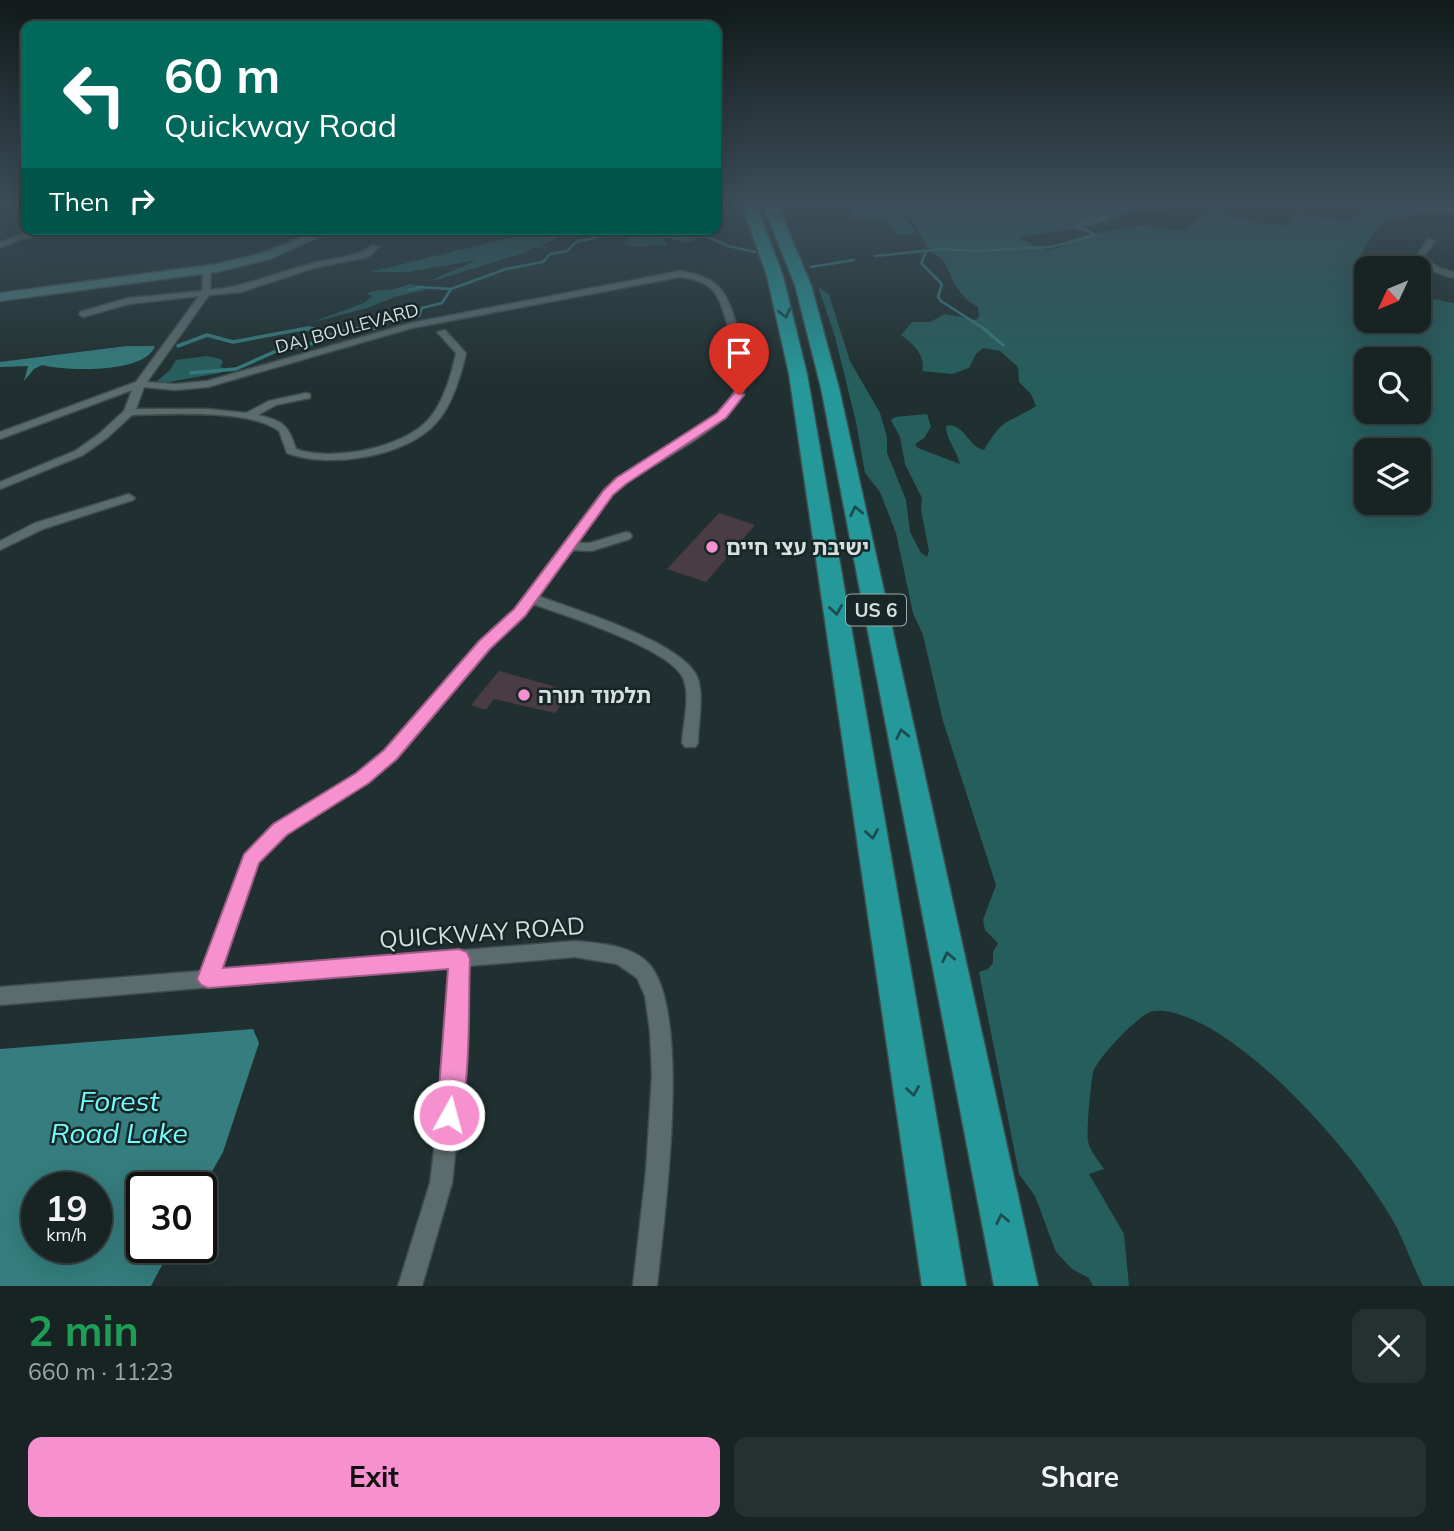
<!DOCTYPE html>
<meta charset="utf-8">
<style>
:root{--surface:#182424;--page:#253031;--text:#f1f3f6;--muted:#9fa4a6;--line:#364141;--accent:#f690cf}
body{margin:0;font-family:Mulish,"Noto Sans Hebrew",sans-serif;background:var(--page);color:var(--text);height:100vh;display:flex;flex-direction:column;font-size:26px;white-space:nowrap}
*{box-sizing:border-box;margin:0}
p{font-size:23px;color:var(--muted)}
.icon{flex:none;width:38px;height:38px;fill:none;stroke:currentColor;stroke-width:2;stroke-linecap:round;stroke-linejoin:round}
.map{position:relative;height:1286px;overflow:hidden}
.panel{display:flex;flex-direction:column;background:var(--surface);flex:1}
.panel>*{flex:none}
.hud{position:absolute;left:21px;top:21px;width:700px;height:214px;border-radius:14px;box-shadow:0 7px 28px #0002,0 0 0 2px var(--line);background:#00695c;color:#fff;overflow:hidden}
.needle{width:46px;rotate:226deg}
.buttons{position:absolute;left:1354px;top:256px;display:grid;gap:14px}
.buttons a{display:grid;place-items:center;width:77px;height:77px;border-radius:14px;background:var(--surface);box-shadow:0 7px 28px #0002,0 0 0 2px var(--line);font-size:35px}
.speed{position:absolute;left:21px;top:1172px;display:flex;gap:14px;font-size:35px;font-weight:700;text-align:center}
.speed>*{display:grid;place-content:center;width:91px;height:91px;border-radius:50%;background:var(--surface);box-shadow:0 7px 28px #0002,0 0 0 2px var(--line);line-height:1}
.speed small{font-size:18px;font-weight:400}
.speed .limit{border:4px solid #111;border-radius:10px;background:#fff;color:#111}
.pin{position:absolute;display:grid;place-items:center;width:60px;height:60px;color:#fff;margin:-72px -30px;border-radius:50% 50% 50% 0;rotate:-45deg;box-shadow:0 0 7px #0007}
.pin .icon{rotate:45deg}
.me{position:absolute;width:77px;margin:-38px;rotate:7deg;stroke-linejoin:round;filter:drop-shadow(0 0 5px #0008)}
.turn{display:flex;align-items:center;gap:24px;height:147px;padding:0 28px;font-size:32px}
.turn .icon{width:91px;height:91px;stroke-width:2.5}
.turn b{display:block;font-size:49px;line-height:60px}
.then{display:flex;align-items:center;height:66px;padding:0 28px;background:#0003;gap:14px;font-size:26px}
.round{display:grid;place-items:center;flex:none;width:74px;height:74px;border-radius:14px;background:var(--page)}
.summary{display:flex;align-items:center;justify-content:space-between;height:119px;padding:0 28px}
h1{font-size:42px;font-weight:700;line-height:52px;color:#1e9e55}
.button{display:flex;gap:14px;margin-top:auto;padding:14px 28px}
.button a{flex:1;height:80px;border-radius:14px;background:var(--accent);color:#111;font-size:28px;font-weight:700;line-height:80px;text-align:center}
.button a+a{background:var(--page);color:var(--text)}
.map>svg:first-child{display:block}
.green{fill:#265e5e;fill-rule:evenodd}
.water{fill:#357d7e;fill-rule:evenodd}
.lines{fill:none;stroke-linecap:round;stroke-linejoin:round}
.stream-far1{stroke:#357d7e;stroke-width:2.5}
.stream{stroke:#357d7e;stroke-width:3.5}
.building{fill:#493c43}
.street-casing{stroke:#3e4c4c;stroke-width:3}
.secondary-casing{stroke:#3e4c4c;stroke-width:3}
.highway-casing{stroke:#3e4c4c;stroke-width:3}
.street{fill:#5b6c6c;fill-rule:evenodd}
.secondary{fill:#4b7a7a;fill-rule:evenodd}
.highway{fill:#25999a;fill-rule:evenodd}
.oneway{stroke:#1c4e4f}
.route{fill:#f690cf;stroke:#a05e87;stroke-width:2}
.poi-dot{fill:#f690cf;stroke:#172626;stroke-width:2.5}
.labels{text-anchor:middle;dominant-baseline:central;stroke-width:5;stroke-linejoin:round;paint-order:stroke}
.far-street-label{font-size:18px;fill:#d6dfdf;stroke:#172626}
.shield{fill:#172626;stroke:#9da8a8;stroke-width:2}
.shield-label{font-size:19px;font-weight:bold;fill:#d6dfdf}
.poi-label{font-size:21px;font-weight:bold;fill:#d6dfdf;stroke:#172626;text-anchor:start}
.near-street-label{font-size:24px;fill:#d6dfdf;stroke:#172626}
.near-water-label{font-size:28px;font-style:italic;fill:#74fcfd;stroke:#172626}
</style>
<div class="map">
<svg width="1454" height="1286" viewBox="0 0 1454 1286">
<rect width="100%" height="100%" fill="#203030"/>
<path class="green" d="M850 202C894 202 893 197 917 234L896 235 885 219 852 218Z
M898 202H1064L1095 207 1102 202H1178L1171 203 1173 208 1170 210H1134L1094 226 1026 236 1020 239 1048 251 1067 245 1073 239C1092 234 1126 226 1144 226 1155 226 1179 234 1187 228 1203 217 1215 202 1237 202L1219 213 1258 223 1284 225H1288L1295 212 1347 222 1358 214 1380 208 1454 216 1415 213 1408 218 1387 219 1374 232 1358 260 1369 268H1367V320H1419V296L1454 303V1286H1423C1411 1263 1403 1236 1389 1214 1351 1150 1253 1039 1181 1015 1174 1012 1158 1009 1150 1012 1137 1017 1096 1059 1093 1073 1091 1080 1086 1135 1088 1141 1089 1150 1099 1161 1104 1169L1089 1174 1124 1234 1129 1286H1093L1089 1278 1072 1269 1056 1252 1035 1196 1019 1174 979 972 988 969 993 963V952L998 943 985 930 983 920 996 885 943 721 923 635 913 613 896 533 880 492 865 473 856 422 835 337 818 286 829 295 850 361 880 413 887 437V453L906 500 910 532 921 553 927 557 929 551 921 510 922 498 905 464 900 437 891 420 895 417 927 414 931 427 924 438 915 444 918 448 960 464C957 451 946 439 946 426 964 422 968 447 984 450 1004 416 1006 425 1036 406L1031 394 1019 382 1018 367 1000 351 983 348 976 354 969 368 952 374 922 371C926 355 913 344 901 335L912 322H930L945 314 976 320 979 316 978 307 967 300 955 285 944 261 928 249 914 223ZM1367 359H1419V411H1367ZM1367 450H1419V502H1367Z
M561 229H583L540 245 549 248H533L524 253 436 280H432L477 260 409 272H370L512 237 541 234 548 236Z
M590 229H708L709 230 707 236 686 243 666 238 663 240 667 244 665 245 630 247 623 244 628 241V237Z
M409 284 433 288 395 297 367 308 310 323 364 303 373 296 367 293C382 288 394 292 409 284Z
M207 356 221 359 223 362 220 367 228 369 220 373 163 383 157 381 170 370 176 360Z"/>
<path class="water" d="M127 346H155C146 374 64 371 42 365L34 369 24 381 28 366 0 367V362Z
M253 1029 259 1043 223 1152 201 1191V1188H142V1248H171L151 1286H0V1049ZM37 1188H96V1248H37Z"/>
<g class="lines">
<path class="stream-far1" d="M926 252 921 263 942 284 938 297 941 301 986 330
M875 256 943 249 975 251 1051 247 1096 235 1076 226 1101 219 1138 202
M811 267 854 260
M409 290 420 287 451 289
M298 330H315
M347 330 374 329 394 319 419 316 422 308 442 303 451 289 506 269 543 262 550 254 567 251 576 242 611 234H659L681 239 701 234 728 246 755 252"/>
<path class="stream" d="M310 328 330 335
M983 328 1003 345
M178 346 207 335 233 342 308 328
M191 373 236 369 283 348 305 346 349 329 376 328"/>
</g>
<path class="building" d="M719 513 755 525 706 582 667 569Z
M499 671 571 691 555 713 494 699 486 710 471 705Z"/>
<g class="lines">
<defs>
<path id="street" d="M42 229H126L141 232 137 234 49 233 18 240 0 248V243L13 237Z
M1428 239 1435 241 1425 255C1431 266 1442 269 1454 272V278C1438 274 1425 270 1417 255Z
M372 245 379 247 368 257 314 268 241 292 209 295 147 382 175 384 207 381 411 323 680 271C715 277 725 286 735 320 741 340 749 362 746 383 740 425 655 461 624 484 605 499 591 523 577 543H590L626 532 630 533 632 536 630 539 591 551 572 550 538 596C573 609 687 643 698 679 704 699 698 722 698 743L695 747H685L682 743C683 724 691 696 683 678 671 649 564 615 533 604L525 615 490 648 397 758 368 782 286 834 258 862 221 970 575 941C599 943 633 945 650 965 692 1017 664 1218 657 1286H633L646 1171 652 1075 650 1031 645 996 637 978 617 964 575 957 468 966 464 1069 452 1183 422 1286H398L430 1183 444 1069 449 967 0 1005V987L201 971 245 854 274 824 356 774 385 750 480 642 515 609 604 490C634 464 724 425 735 389 741 367 732 341 726 320 718 291 711 281 680 277L412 328 208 387 175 390 144 387 136 409H208L246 413 269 401 306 393 310 394V398L276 405 258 415C283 421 288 424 296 449 331 462 404 448 429 419 443 403 452 374 456 353L437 332 445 330 466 353C461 375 452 406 436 423 406 457 328 469 287 453L279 431C250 409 168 414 132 415L107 438 83 455 0 489V482L75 451 99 434 124 411 132 390 0 439V432L136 382 199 296 129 304 83 317 79 314 80 312 128 298 202 291 203 270 207 268 211 270 210 290C248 286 275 273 310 264 331 258 355 259 372 245Z
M129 494 135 498 133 500 43 529 0 550V541L35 523Z"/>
<path id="secondary" d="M1366 202H1400L1454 208V214L1371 205Z
M402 229 396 232 322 236 270 259 217 272 0 301V293L217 264 262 253 320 230Z"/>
<path id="highway" d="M741 202H755L783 276 807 374 966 1286H922L789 374 767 276Z
M762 202H776L811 285 839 388 1038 1286H994L821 388 795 285Z"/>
</defs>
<use href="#street" class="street-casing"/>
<use href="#secondary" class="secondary-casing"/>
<use href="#highway" class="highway-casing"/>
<use href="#street" class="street"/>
<use href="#secondary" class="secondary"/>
<use href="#highway" class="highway"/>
</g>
<defs><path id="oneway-chevron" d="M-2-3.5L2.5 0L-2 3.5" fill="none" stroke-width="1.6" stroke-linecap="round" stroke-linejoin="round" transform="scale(1.75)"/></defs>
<g class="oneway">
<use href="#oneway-chevron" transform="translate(785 313) rotate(76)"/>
<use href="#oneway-chevron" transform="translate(856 511) rotate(-102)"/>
<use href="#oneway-chevron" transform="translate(836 610) rotate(81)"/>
<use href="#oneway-chevron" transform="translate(902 734) rotate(-102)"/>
<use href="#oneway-chevron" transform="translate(872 834) rotate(81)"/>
<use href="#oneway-chevron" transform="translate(948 957) rotate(-102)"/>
<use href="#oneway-chevron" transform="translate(913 1091) rotate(81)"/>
<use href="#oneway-chevron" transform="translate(1002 1219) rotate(-102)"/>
</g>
<linearGradient id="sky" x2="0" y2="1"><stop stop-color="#121a1a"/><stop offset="0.53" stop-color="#3c4e59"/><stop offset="1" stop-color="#3c4e59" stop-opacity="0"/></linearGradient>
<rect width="1454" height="382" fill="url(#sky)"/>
<path class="route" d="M735 392 744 395 726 418 626 484 613 495 525 616 490 649 397 759 369 783 287 835 259 863 223 968 459 949 467 952 470 959C468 999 472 1089 457 1123L449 1126 440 1123 437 1115 448 969 208 988 201 985 197 979 244 854 273 824 356 773 384 750 479 641 514 609 604 490 616 478 717 413Z"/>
<g class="poi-dot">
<circle cx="712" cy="547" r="7"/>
<circle cx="524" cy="695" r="7"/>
</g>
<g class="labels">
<g class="far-street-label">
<text transform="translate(347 328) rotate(-15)">DAJ BOULEVARD</text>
</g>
<rect class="shield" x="846" y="594.5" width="60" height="31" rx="5"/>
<g class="shield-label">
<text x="876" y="610">US 6</text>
</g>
<g class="poi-label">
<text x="726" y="547">ישיבת עצי חיים</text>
<text x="538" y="695">תלמוד תורה</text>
</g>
<g class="near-street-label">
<text transform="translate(482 932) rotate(-4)">QUICKWAY ROAD</text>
</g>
<g class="near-water-label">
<text x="119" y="1100">Forest<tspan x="119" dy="32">Road Lake</tspan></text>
</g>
</g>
</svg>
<div class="buttons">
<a><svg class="needle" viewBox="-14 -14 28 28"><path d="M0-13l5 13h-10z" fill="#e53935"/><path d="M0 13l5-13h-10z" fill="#9fa4a6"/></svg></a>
<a><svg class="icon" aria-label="search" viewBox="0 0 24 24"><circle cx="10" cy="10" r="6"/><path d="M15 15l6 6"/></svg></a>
<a><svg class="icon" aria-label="layers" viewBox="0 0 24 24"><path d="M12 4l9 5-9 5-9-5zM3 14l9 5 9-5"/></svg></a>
</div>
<div class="speed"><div>19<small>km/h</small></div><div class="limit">30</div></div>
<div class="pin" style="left:739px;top:395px;background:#d93025"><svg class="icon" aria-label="arrive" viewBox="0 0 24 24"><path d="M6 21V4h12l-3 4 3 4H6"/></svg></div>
<svg class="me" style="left:449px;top:1115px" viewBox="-20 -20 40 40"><circle r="17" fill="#f690cf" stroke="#fff" stroke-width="3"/><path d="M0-11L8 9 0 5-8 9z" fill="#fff"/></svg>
<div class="hud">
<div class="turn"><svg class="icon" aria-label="left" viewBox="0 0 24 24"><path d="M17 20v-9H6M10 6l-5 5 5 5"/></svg><div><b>60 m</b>Quickway Road</div></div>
<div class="then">Then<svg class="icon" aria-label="right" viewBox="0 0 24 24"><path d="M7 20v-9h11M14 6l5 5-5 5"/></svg></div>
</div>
</div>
<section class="panel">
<div class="summary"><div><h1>2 min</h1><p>660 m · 11:23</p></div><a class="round"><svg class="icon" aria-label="close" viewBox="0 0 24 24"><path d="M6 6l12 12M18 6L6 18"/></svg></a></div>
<div class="button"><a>Exit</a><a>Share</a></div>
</section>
